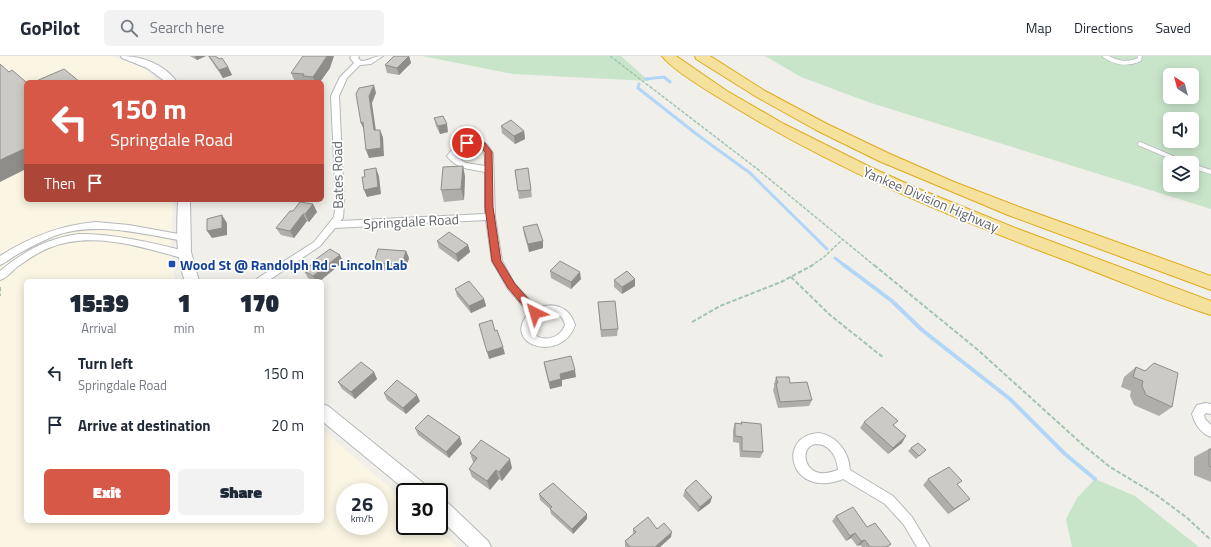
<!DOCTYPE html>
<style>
:root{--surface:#fff;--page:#f2f2f3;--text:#1f2937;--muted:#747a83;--line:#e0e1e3;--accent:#d85847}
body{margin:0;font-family:"Titillium Web",sans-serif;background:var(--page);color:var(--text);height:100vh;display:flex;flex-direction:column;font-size:15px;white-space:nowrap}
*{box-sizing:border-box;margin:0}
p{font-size:13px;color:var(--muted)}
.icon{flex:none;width:22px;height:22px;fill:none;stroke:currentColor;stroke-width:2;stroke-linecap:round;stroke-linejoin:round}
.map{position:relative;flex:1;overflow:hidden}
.details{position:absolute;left:24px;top:223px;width:300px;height:244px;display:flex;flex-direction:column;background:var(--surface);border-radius:6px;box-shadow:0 2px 10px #0003}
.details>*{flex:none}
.guide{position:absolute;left:24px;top:24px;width:300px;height:122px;border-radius:6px;box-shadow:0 2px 10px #0003;background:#d85847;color:#fff;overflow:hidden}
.needle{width:26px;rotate:324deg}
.controls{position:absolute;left:1163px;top:12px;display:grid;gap:8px}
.controls a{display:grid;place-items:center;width:36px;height:36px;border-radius:6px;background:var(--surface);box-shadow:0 2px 10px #0003;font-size:20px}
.speed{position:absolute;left:336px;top:427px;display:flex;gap:8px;font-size:20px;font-weight:700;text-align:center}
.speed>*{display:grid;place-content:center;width:52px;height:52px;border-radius:50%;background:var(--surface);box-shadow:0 2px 10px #0003;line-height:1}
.speed small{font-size:10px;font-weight:400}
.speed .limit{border:2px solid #111;border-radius:6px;background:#fff;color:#111}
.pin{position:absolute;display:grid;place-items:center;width:34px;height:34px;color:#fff;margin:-17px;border:2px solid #fff;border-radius:50%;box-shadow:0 1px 4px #0007}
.me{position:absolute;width:44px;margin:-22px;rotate:320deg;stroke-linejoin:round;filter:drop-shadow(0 0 3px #0008)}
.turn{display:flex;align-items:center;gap:14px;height:84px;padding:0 20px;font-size:18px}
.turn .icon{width:52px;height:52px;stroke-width:2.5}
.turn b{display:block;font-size:28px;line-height:34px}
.then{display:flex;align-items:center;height:38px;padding:0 20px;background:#0003;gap:8px;font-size:15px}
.eta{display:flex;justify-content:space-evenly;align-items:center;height:68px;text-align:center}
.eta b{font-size:24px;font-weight:800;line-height:28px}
.cta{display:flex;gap:8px;margin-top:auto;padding:8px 20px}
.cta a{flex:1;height:46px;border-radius:6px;background:var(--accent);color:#fff;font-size:16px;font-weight:800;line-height:46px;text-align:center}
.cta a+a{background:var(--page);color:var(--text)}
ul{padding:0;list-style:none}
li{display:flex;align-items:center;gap:12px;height:52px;padding:0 20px}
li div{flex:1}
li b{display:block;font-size:15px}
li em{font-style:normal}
header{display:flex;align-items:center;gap:24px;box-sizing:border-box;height:56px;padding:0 20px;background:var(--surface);border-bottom:1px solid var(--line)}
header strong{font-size:19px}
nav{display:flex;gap:22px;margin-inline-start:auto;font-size:14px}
.search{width:280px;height:36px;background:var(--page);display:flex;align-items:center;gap:10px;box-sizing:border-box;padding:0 14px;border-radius:6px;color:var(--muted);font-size:15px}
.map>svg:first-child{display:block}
.commercial{fill:#fbf6e3;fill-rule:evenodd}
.green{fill:#c8e5ca;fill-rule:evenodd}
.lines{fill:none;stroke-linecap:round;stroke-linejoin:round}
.stream-far1{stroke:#b2d6f7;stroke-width:3}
.stream{stroke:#b2d6f7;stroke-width:4}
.lane-casing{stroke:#b5b8bb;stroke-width:5.5}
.street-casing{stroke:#b5b8bb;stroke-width:2}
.secondary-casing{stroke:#b5b7bb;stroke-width:2}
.highway-casing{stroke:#e0aa18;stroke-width:2}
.path-far1{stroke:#a2c5ae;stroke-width:1.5;stroke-dasharray:3.5 1.5;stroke-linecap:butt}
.path{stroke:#a2c5ae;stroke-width:2;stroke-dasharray:4.5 2;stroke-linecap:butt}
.lane{stroke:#fff;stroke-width:4}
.street{fill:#fff;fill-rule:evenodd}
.secondary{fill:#fff;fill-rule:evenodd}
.highway{fill:#f3e19d;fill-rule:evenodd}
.wall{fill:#afaea9}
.shaded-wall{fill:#8f8d8a}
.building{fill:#cccac5;stroke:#8f8d8a}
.route{fill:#d85847;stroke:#8c392e}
.transit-dot{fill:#1a4fb4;stroke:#fff;stroke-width:1.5}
.labels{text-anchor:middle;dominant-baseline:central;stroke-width:3.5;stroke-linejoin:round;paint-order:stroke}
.street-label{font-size:14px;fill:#606367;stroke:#fff}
.transit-label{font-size:14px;font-weight:bold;fill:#164399;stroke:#fff;text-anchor:start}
</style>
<header>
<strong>GoPilot</strong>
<div class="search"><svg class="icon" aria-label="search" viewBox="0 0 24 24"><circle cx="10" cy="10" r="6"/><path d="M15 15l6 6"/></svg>Search here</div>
<nav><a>Map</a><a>Directions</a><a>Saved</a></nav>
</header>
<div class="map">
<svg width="1211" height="491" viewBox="0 0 1211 491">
<rect width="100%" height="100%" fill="#f0efe9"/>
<path class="commercial" d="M0 0H111L135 8 144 13 160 26H26V144H173L171 188 173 215 176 225H26V465H322V373L405 445V470H433L457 491H0ZM345 436H379V470H345Z"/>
<path class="green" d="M422 0H621L649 25 513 18Z
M765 0H1211V153L868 46 801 21ZM1170 19H1192V41H1170ZM1170 63H1192V85H1170ZM1170 107H1192V129H1170Z
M1095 423 1135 440 1199 491H1072L1066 463 1077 442Z"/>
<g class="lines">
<path class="stream-far1" d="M645 23 664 21 670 26
M639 28 638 32 699 80 750 117 827 193
M835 202 845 210"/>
<path class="stream" d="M844 209 892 245 922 274 1010 343 1065 398 1095 423"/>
<defs>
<path id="lane" d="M1105 0C1116 7 1126 9 1139 4L1140 0
M1140 88 1185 107
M1192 110 1211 116"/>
<path id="street" d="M351 0H359L358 2 361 5C369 5 374 0 383 0L371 8 360 9 347 22 339 40 344 147 343 162 340 165 485 158V116C471 113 456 113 447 100 459 83 483 75 493 98L495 161 502 205 514 227 537 252C553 246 570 250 575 269 562 308 500 289 529 257L508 233 492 205 486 164 335 172 320 190 268 225H256L258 222 314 186 334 161 336 147 331 40 340 21 354 7 350 2ZM476 89C486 93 485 101 485 110L466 107 455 100 468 90ZM548 257C557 256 563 260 565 269 560 283 541 288 531 275 532 264 538 259 548 257Z
M96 166 129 169 184 179 189 182 184 185C141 178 97 165 54 180 42 185 30 191 18 198 12 201 7 206 0 209V200C30 181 60 169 96 166Z
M79 178C115 178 150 186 185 195L190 199 185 203C143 191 91 174 49 192 38 196 27 204 17 211 12 215 7 222 0 224V215C24 195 48 182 79 178Z
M1206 347 1211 348V358L1206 357 1204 359 1205 363 1211 369V381C1200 377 1195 368 1192 358L1197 349Z
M819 377C837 380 849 396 850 414L893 440 912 461 930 491H917L904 469 885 448 843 423C789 444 776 379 819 377ZM816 388C830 388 837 401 838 414 832 416 823 419 816 416 803 411 801 390 816 388Z"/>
<path id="secondary" d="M121 0C142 0 164 8 177 26H166L147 12 122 2Z
M178 144H190L191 196 199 225H185C175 199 177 172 178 144Z
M322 348 328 350 427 430 430 436H408L322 365Z
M439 441 445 444 488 485 491 491H469L439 462Z"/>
<path id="highway" d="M662 0H676L727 35 784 68 870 111 919 133 1018 173 1211 245V259C1164 244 1117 224 1070 206 952 162 834 113 726 46 711 37 671 13 662 0Z
M695 0H710L765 35 827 68 890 98 954 126 1019 151 1211 220V234L1008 159 879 105 816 74 755 40 696 3Z"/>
</defs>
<use href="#lane" class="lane-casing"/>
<use href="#street" class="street-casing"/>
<use href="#secondary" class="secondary-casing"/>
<use href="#highway" class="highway-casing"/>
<path class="path-far1" d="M610 0 756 112 875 210
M811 210 824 201 842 184"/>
<path class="path" d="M874 209 978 294 1083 389 1110 411 1155 438 1186 461 1211 484
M791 221 830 259 884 302
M0 231V240
M692 266 720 250 781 226 813 209"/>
<use href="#lane" class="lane"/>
<use href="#street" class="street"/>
<use href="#secondary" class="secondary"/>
<use href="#highway" class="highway"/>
</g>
<path class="wall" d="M190 0H206L197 4Z
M208 0H215L228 11 232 19 223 22Z
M409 0 411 7 399 19 387 17 385 9Z
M330 12 320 26H295L291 17Z
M434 62 448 76 440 78 436 70Z
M501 70 524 75 525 83 515 88 502 77Z
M463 110 465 121 464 144 444 146 441 134Z
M528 112 532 141 519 143 515 114Z
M313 148 317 156 309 166 307 165 294 182 281 179 276 172 293 155Z
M523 171 543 185V192L529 196 524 178Z
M437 185 468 189 470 196 458 206 439 192Z
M406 195 409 202 405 215 377 214 374 207Z
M340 199 343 206 320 225H313L308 222 304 215 313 208 312 206Z
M550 215 581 223 571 233 551 222Z
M635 223V230L622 238 614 231V224Z
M455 233 484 243 486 250 471 257 457 240Z
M598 246 618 273 617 280 601 281Z
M544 306 576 321 562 324V330L550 333 545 313Z
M1154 307 1172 351 1159 360 1134 349 1130 340 1131 335 1121 331 1124 321 1136 311 1145 315Z
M374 316 377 323 355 343 342 333 338 326Z
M776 321 790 327 812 344 809 350 778 352 773 334 774 331V328Z
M384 337 420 345 406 358 387 344Z
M741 366 763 396 760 402 740 401 739 387 733 386V374L735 367 741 368Z
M864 366 894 369 902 387 888 398 860 372Z
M415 372 462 388 449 402 418 379Z
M911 392 926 394 916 403 908 395Z
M1209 393H1211V426L1194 419V401Z
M470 397 512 412 502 425 499 423 490 434 472 421 469 413 474 406H473Z
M928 423 970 443 963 448 948 458 923 429Z
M685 434 712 441 710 447 698 456 683 440Z
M539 438 587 463 573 478 551 458 550 453 540 444Z
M836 460 867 471 891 488 888 491H862L860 489 857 490 851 482 846 485 832 465Z
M633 473H657L671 481 660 491H625V485L633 478Z"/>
<path class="shaded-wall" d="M195 0H206L197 4Z
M327 0H334L330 12 320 26H315L313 21Z
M409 0 411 7 399 19 397 12Z
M228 11 232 19 223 22 219 14Z
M374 29 376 37 372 47 377 82 374 74 369 40Z
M363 66 366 74H364L361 67Z
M447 68 448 76 440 78 438 70Z
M380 74 383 81 384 100 369 102 366 94Z
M524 75 525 83 515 88 514 80Z
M26 92V113L0 126V104Z
M463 110 465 121 464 144 461 133Z
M376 112 379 120 381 138 367 141 364 134Z
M313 148 317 156 309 166 305 158Z
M303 158 307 165 294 182 290 175Z
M222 159 227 167V179L212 182 207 175Z
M543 185V192L529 196 528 188Z
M468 189 470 196 458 206 456 198Z
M406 195 409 202 405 215 402 208Z
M340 199 343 206 320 225H316L313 220Z
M580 216 581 223 571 233V226Z
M635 223V230L622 238V231Z
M484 243 486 250 471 257 469 250Z
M503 291 505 298 489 303 487 296Z
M575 314 576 321 562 324V330L550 333 549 326 560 318Z
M374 316 377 323 355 343 351 336Z
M417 339 420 345 406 358 403 352Z
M906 380 902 387 888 398 893 392Z
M460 381 462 388 449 402 446 396Z
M510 403 512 412 502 425 499 416Z
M496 414 499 423 490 434 487 425Z
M712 441 710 447 698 456 700 451Z
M970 443 963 448 948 458 954 453Z
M587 458V463L573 478 572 473Z
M672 476 671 481 660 491H655Z
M855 477 851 482 846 485 850 480Z
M865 484 860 489 857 490 861 485Z"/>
<path class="building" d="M209 0H215L220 3 222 2 228 11 219 14Z
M303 0H327L313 21 303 20 304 18 291 17Z
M394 0H409L397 12 385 9Z
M0 8 9 16 12 14 26 26V92L0 104Z
M64 13 80 26H34Z
M374 29 369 40 374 74H380L381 92 366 94 363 66 361 67 356 38 359 32Z
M443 60 447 68 438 70 434 62Z
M511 64 524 75 514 80 501 70Z
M463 110 461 133 441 134 443 111Z
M376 112 378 131 364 134 362 121H365L364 114Z
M528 112 531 134 518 135 515 114Z
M300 146 313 148 305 158H303L290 175 276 172 290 155H293Z
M222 159V172L207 175V163Z
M537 168 543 185 528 188 523 171Z
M449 176 468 189 456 198 437 185Z
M330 193 340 199 313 220 304 215 313 207 312 206Z
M378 193 406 195 402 208 374 207Z
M560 205 580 216 571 226 550 215Z
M627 215 635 223 622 231 614 224Z
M469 225 484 243 469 250 455 233Z
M615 245 618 273 601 274 598 246Z
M492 264 495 275 497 274 503 291 487 296 479 268Z
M571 300 575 314 560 318 561 323 549 326 544 306Z
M361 306 374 316 351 336 338 326Z
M1154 307 1178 317 1172 351 1146 339 1142 330 1143 325 1133 321 1136 311 1145 315Z
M776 321H789L790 327 807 326 812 344 780 346 776 327H778Z
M397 324 417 339 403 352 384 337Z
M882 351 898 365 893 369 906 380 893 392 864 366Z
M428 359 460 381 446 396 415 372Z
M741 366 761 368 763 396 742 395V381L735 380V367L742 368Z
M481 384 510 403 499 416 496 414 487 425 469 413 477 402 470 397Z
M918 387 926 394 919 400 911 392Z
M1209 393H1211V411L1209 410Z
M949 411 962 425 957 428 970 443 954 453 928 423Z
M696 424 712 441 700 451 685 434Z
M553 427 587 458 572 473 550 453 552 451 539 438Z
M853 451 867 471 875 467 891 488 886 491H870L865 484 861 485 855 477 850 480 836 460Z
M648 461 657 473 664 467 672 476 655 491H630L625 485 636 476 633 473Z"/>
<path class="route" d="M475 84 485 87 492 96 493 151 501 205 515 228 538 254 539 257 538 259H531L508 232 492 205 485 151V96C475 84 471 93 463 87L464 85Z"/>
<rect class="transit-dot" x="168" y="204" width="8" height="8" rx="2"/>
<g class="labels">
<g class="street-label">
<text transform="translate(337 119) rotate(-91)">Bates Road</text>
<text transform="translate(931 143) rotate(23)">Yankee Division Highway</text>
<text transform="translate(411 165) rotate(-3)">Springdale Road</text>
</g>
<g class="transit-label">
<text x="180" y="208">Wood St @ Randolph Rd - Lincoln Lab</text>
</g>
</g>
</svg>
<div class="controls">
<a><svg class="needle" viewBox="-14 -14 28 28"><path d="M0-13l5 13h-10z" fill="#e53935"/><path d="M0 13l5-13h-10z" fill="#747a83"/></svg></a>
<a><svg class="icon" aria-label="sound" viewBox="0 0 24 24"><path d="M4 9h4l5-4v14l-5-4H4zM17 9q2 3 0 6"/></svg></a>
<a><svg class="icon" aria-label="layers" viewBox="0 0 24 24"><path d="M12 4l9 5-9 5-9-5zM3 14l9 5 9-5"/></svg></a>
</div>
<div class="speed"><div>26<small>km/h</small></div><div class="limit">30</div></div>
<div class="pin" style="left:467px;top:87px;background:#d93025"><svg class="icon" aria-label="arrive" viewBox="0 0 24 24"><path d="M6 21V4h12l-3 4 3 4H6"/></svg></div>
<svg class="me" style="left:535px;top:257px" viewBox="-20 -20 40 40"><path d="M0-17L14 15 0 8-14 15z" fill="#d85847" stroke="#fff" stroke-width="4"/></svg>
<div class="guide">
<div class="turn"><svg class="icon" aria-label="left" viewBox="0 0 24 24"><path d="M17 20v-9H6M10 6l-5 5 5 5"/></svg><div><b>150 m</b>Springdale Road</div></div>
<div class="then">Then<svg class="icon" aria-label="arrive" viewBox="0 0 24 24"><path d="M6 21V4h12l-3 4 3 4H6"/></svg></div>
</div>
<section class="details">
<div class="eta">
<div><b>15:39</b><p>Arrival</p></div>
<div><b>1</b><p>min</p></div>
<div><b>170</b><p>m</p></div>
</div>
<ul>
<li><svg class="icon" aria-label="left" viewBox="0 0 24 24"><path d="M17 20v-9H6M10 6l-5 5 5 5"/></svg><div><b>Turn left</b><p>Springdale Road</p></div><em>150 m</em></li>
<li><svg class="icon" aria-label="arrive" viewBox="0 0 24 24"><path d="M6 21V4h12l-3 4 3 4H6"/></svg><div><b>Arrive at destination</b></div><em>20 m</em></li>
</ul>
<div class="cta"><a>Exit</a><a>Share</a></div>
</section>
</div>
